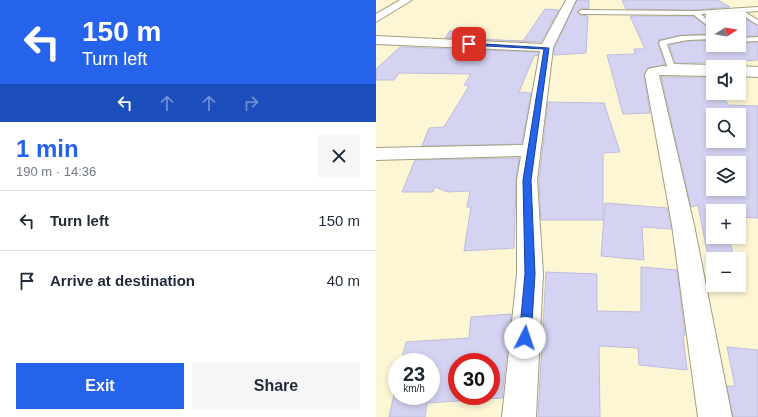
<!DOCTYPE html>
<meta charset="utf-8">
<style>
:root{--surface:#fff;--page:#f6f6f7;--text:#1f2937;--muted:#747a83;--line:#e0e1e3;--accent:#2563eb}
body{margin:0;font-family:Arial,sans-serif;background:var(--page);color:var(--text);height:100vh;display:flex;flex-direction:column;font-size:15px;white-space:nowrap}
*{box-sizing:border-box;margin:0}
p{font-size:13px;color:var(--muted)}
.icon{flex:none;width:22px;height:22px;fill:none;stroke:currentColor;stroke-width:2;stroke-linecap:round;stroke-linejoin:round}
.map{position:relative;flex:1;overflow:hidden}
.panel{display:flex;flex-direction:column;background:var(--surface);width:376px}
.panel>*{flex:none}
.guide{background:#2563eb;color:#fff;overflow:hidden}
.needle{width:26px;rotate:79deg}
.controls{position:absolute;left:330px;top:12px;display:grid;gap:8px}
.controls a{display:grid;place-items:center;width:40px;height:40px;border-radius:0px;background:var(--surface);box-shadow:0 2px 6px #0003;font-size:20px}
.speed{position:absolute;left:12px;top:353px;display:flex;gap:8px;font-size:20px;font-weight:700;text-align:center}
.speed>*{display:grid;place-content:center;width:52px;height:52px;border-radius:50%;background:var(--surface);box-shadow:0 2px 6px #0003;line-height:1}
.speed small{font-size:10px;font-weight:400}
.speed .limit{border:6px solid #d22;background:#fff;color:#111}
.pin{position:absolute;display:grid;place-items:center;width:34px;height:34px;color:#fff;margin:-17px;border-radius:8px;box-shadow:0 2px 6px #0006}
.me{position:absolute;width:44px;margin:-22px;rotate:4deg;stroke-linejoin:round;filter:drop-shadow(0 0 3px #0008)}
.turn{display:flex;align-items:center;gap:14px;height:84px;padding:0 16px;font-size:18px}
.turn .icon{width:52px;height:52px;stroke-width:2.5}
.turn b{display:block;font-size:28px;line-height:34px}
.lanes{display:flex;align-items:center;height:38px;padding:0 16px;background:#0003;justify-content:center;gap:20px;direction:ltr}
.lanes .off{opacity:.35}
.round{display:grid;place-items:center;flex:none;width:42px;height:42px;border-radius:0px;background:var(--page)}
.summary{display:flex;align-items:center;justify-content:space-between;height:68px;padding:0 16px}
h1{font-size:24px;font-weight:600;line-height:30px;color:var(--accent)}
.cta{display:flex;gap:8px;margin-top:auto;padding:8px 16px}
.cta a{flex:1;height:46px;border-radius:0px;background:var(--accent);color:#fff;font-size:16px;font-weight:600;line-height:46px;text-align:center}
.cta a+a{background:var(--page);color:var(--text)}
ul{padding:0;list-style:none}
li{display:flex;align-items:center;gap:12px;height:60px;padding:0 16px;border-top:1px solid var(--line)}
li div{flex:1}
li b{display:block;font-size:15px}
li em{font-style:normal}
main{display:flex;flex:1;min-height:0}
.map>svg:first-child{display:block}
.building{fill:#d4d3f2;stroke:#bebcdb;fill-rule:evenodd}
.lines{fill:none;stroke-linecap:round;stroke-linejoin:round}
.service-casing{stroke:#a49d7e;stroke-width:2}
.minor-casing{stroke:#a49d7e;stroke-width:2}
.service{fill:#fff;fill-rule:evenodd}
.minor{fill:#fff;fill-rule:evenodd}
.route{fill:#2563eb;stroke:#184099}
</style>
<main>
<section class="panel">
<div class="guide">
<div class="turn"><svg class="icon" aria-label="left" viewBox="0 0 24 24"><path d="M17 20v-9H6M10 6l-5 5 5 5"/></svg><div><b>150 m</b>Turn left</div></div>
<div class="lanes"><svg class="icon" aria-label="left" viewBox="0 0 24 24"><path d="M17 20v-9H6M10 6l-5 5 5 5"/></svg><svg class="icon off" aria-label="ahead" viewBox="0 0 24 24"><path d="M12 20V5M6 11l6-6 6 6"/></svg><svg class="icon off" aria-label="ahead" viewBox="0 0 24 24"><path d="M12 20V5M6 11l6-6 6 6"/></svg><svg class="icon off" aria-label="right" viewBox="0 0 24 24"><path d="M7 20v-9h11M14 6l5 5-5 5"/></svg></div>
</div>
<div class="summary"><div><h1>1 min</h1><p>190 m · 14:36</p></div><a class="round"><svg class="icon" aria-label="close" viewBox="0 0 24 24"><path d="M6 6l12 12M18 6L6 18"/></svg></a></div>
<ul>
<li><svg class="icon" aria-label="left" viewBox="0 0 24 24"><path d="M17 20v-9H6M10 6l-5 5 5 5"/></svg><div><b>Turn left</b></div><em>150 m</em></li>
<li><svg class="icon" aria-label="arrive" viewBox="0 0 24 24"><path d="M6 21V4h12l-3 4 3 4H6"/></svg><div><b>Arrive at destination</b></div><em>40 m</em></li>
</ul>
<div class="cta"><a>Exit</a><a>Share</a></div>
</section>
<div class="map">
<svg width="382" height="417" viewBox="0 0 382 417">
<rect width="100%" height="100%" fill="#fdf6d5"/>
<path class="building" d="M201 0H213V9L205 8 201 12 204 15 212 16 210 53 178 55V48Z
M246 0H342L354 7 320 10 250 9Z
M169 9 183 10 165 42 69 38 74 31H101L96 39 147 41Z
M361 14 382 26V36H363V19H337V23L329 15Z
M254 16H317L337 31V34L305 35 283 40 282 44 289 65 272 68 268 75 274 113 247 114 231 55 259 54 258 49H269Z
M337 40V45H363V43L382 42V60L326 63H299L293 45 312 41Z
M24 47 162 52V55L158 56 143 92 155 93 146 144 46 146 53 128 68 127 93 86 88 85 95 74 23 73 18 80H0V69Z
M285 77H335L337 81V93H345L352 105 382 106V218L363 217V211H337V237H352L359 259H337V271H335L322 205 315 207ZM337 115H363V141H337ZM337 163H363V189H337Z
M172 102 228 103 244 152 227 153V220H165L163 180Z
M143 158 140 180 138 248 88 251 95 207H91L94 191 72 192 59 187 57 192H26L39 160Z
M229 203 291 208 295 229 266 227 268 260 225 256Z
M265 267 301 270 309 335H307L311 370 263 365 262 348 223 346 224 417H162L170 272 221 274V311L265 312Z
M135 314 126 398 51 403 49 417H13L21 381V396H55V362H25L30 342 93 338 95 317ZM81 362H115V396H81Z
M351 347 382 350V417H357L351 386H359Z"/>
<g class="lines">
<defs>
<path id="service" d="M382 7V11L369 12 382 20V25L361 12 325 14 337 25V30L318 15 205 14 202 12 205 10 320 11Z
M337 35V39L312 40 291 44 298 64 337 65 341 67H337V69L292 68 283 43 284 41 305 36Z
M382 37V41L363 42V38Z
M363 66 382 67V71L363 70V67H360Z"/>
<path id="minor" d="M24 0H36L0 22V14Z
M190 0H200L177 48 161 180 167 274 160 417H126L141 274V180L145 156 0 160V148L147 145 164 51 0 44V36L166 44Z
M286 66 337 68V76L283 75 318 225 356 417H322L296 225 269 75 272 69Z
M363 68 382 69V77L363 76Z"/>
</defs>
<use href="#service" class="service-casing"/>
<use href="#minor" class="minor-casing"/>
<use href="#service" class="service"/>
<use href="#minor" class="minor"/>
</g>
<path class="route" d="M93 43 173 48 155 180 159 274 155 338 153 342 149 343 145 342 143 338 149 274 147 180 168 49 91 45Z"/>
</svg>
<div class="controls">
<a><svg class="needle" viewBox="-14 -14 28 28"><path d="M0-13l5 13h-10z" fill="#e53935"/><path d="M0 13l5-13h-10z" fill="#747a83"/></svg></a>
<a><svg class="icon" aria-label="sound" viewBox="0 0 24 24"><path d="M4 9h4l5-4v14l-5-4H4zM17 9q2 3 0 6"/></svg></a>
<a><svg class="icon" aria-label="search" viewBox="0 0 24 24"><circle cx="10" cy="10" r="6"/><path d="M15 15l6 6"/></svg></a>
<a><svg class="icon" aria-label="layers" viewBox="0 0 24 24"><path d="M12 4l9 5-9 5-9-5zM3 14l9 5 9-5"/></svg></a>
<a>+</a>
<a>−</a>
</div>
<div class="speed"><div>23<small>km/h</small></div><div class="limit">30</div></div>
<div class="pin" style="left:93px;top:44px;background:#d93025"><svg class="icon" aria-label="arrive" viewBox="0 0 24 24"><path d="M6 21V4h12l-3 4 3 4H6"/></svg></div>
<svg class="me" style="left:149px;top:338px" viewBox="-20 -20 40 40"><circle r="19" fill="#fff"/><path d="M0-13L10 11 0 6-10 11z" fill="#2563eb"/></svg>
</div>
</main>
